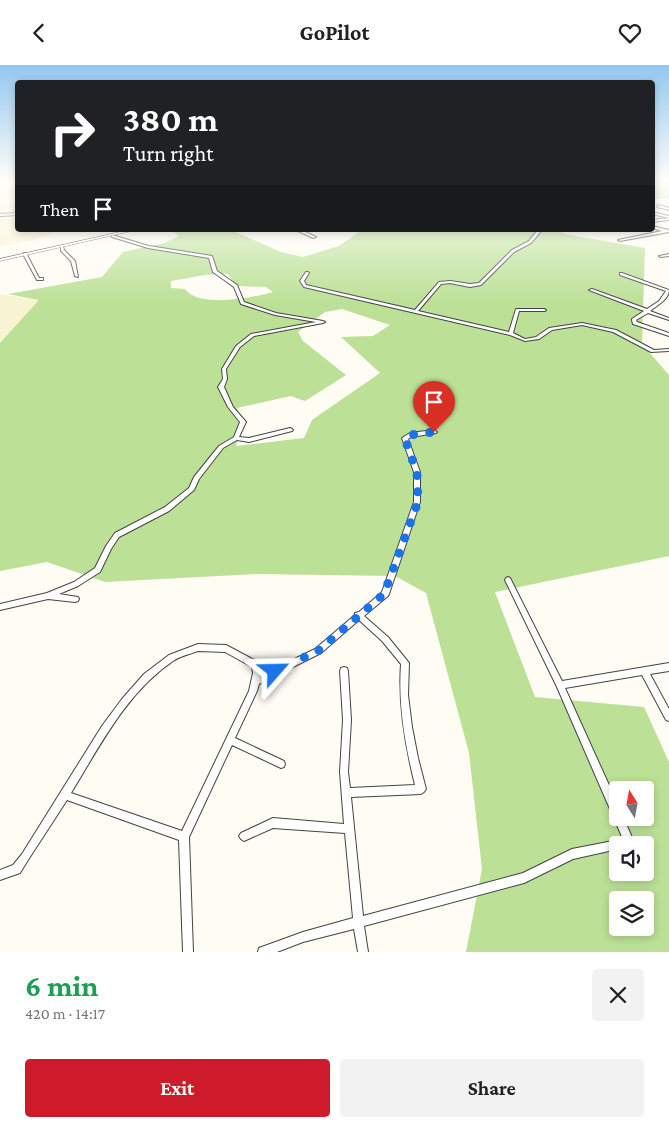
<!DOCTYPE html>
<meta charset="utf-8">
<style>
:root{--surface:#fff;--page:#f2f2f2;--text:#202124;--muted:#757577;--accent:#ce1b2b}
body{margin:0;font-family:"Crimson Pro",serif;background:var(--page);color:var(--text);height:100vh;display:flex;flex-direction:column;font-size:19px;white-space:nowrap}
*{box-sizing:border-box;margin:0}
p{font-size:16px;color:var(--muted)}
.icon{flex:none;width:28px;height:28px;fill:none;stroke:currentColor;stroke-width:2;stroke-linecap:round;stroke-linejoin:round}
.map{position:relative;height:887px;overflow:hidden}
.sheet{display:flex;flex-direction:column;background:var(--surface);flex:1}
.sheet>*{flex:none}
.top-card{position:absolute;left:15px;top:15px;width:640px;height:152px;border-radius:5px;box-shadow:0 2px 8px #0003;background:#202124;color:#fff;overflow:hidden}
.needle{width:32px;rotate:349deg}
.tools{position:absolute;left:609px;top:716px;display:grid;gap:10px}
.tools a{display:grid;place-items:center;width:45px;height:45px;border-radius:5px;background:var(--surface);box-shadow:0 2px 8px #0003;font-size:25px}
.pin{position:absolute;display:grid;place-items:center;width:42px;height:42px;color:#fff;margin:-51px -21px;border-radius:50% 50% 50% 0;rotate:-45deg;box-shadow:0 0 5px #0007}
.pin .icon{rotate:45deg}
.me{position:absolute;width:55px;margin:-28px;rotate:65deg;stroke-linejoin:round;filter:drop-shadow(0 0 4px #0008)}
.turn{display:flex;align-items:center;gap:18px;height:105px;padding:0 25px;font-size:22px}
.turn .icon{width:65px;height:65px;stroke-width:2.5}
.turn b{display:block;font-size:35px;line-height:42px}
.then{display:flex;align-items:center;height:48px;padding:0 25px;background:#0003;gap:10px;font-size:19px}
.round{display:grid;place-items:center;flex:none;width:52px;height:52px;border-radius:5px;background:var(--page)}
.headline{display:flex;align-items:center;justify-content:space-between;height:85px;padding:0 25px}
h1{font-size:30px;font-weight:700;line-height:38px;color:#1e9e55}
.action{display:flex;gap:10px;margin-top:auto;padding:10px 25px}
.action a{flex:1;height:58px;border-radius:5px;background:var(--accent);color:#fff;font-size:20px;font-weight:700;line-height:58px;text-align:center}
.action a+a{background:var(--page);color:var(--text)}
header{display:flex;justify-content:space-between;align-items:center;height:65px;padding:0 25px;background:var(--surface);font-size:22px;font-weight:700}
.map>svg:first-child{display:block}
.farmland{fill:#f8f3d0}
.forest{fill:#bbe096;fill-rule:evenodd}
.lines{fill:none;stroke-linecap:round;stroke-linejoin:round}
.minor-casing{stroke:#434343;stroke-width:2}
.tertiary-casing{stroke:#434343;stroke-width:1}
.minor{fill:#fff;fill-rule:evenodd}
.tertiary{fill:#fff;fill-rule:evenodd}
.route{stroke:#1a73e8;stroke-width:9;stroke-dasharray:0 16.2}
</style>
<header><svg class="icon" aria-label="back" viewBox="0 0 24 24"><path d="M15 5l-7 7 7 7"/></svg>GoPilot<svg class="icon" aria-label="heart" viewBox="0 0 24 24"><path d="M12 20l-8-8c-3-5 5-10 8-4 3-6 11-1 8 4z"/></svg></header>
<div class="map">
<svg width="669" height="887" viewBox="0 0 669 887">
<rect width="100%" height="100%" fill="#fffcf4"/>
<path class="farmland" d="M0 115H17L18 165H60L35 175 0 182Z
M0 229 39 235 0 278Z"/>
<path class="forest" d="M653 115H669V133L653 134Z
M171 165H231L281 187 303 192 339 181 359 167 351 165H557L565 169 645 183 642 279 669 310V491L495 527 535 632 644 642 669 697V887H466L482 804 469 688 426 528 395 511 257 509 105 517 47 497 0 506V278L39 235 8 229 102 212 123 187 164 178 179 171ZM228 209 236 221 266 222 273 227C253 233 198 243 185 224L171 223V216L205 210ZM342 244 390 260 373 271 341 272 380 308 312 355 304 373 236 381 243 357 237 343 291 331 305 336 346 310 303 276 298 267 325 247ZM618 725H645V752H618ZM618 780H645V808H618ZM618 835H645V862H618Z"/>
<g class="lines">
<defs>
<path id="minor" d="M658 140 669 143V145L657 142Z
M652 147 669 151V153L652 149Z
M18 148V150L0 151V149Z
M669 153V155L652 157V155Z
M652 161 669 165V167L620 176 618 175 662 166 652 163Z
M296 165H301L316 172 313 173Z
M538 165H542L531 178 514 187 481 220 470 222 450 218 441 219 418 246 509 267 516 244H544L546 245 545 246H519L513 268 525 274 536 272 549 263 582 258 616 265 654 285 669 284V286L651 287 613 267 582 260 552 265 539 274 525 276 510 270 304 222 300 216 306 207H308L309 208 304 216 306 220 415 245 439 217 450 216 470 219 479 218 512 185 529 176Z
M112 170 149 181 212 191 217 206 237 220 244 237 276 248 323 256 325 257 323 258 254 271 240 282 226 304 227 314 224 322 233 342 246 357 239 372 249 373 290 363 292 364 293 365 292 366 249 377 237 375 223 383 199 414 194 425 169 446 119 472 111 484 100 507 78 521 59 529 78 532 79 534 78 536 75 537 48 534 0 545V539L47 528 74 517 95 503 106 481 115 468 165 442 189 423 194 412 219 381 234 372 240 357 228 342 218 322 223 314 222 304 236 281 251 269 316 257 275 250 241 239 234 222 213 207 209 193 148 183 112 172Z
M61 181H63L64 185 75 196 78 212 75 211 71 196 61 186Z
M24 188H26L39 213H43V215H37L23 189Z
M669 189V191L661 192 659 191Z
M620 208H622L669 225C669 234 658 240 650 246L669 253V255L648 248 636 255 637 257 669 268V271L633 259 632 255V254L644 246 589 225 592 224 647 244 659 236 666 226 620 210Z
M434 365 437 367 436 368 411 372 408 374 420 407V437L389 529 388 531 364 551 388 572 409 598 408 630 412 662 418 693 426 724 424 727 421 729 351 732 363 851 523 808 572 784 623 774 557 622 505 515 506 513 508 512 510 513 562 616 669 598V606L650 609 669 644V656L666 655 642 610 565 623 618 740V752H623L634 777 633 780H618V784L573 794 524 818 364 861 368 887H358L354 864 303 877 277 887H258L259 883 303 867 353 853 345 768 273 763 244 776 241 774 239 771 241 768 273 753 344 759 340 707 343 655 340 606 341 603 344 602 347 603 348 606 351 655 348 707 350 723 415 720C405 680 398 640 401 599L382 576 359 555 321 588 259 619 257 626 235 673 284 696 285 699 284 702 281 703 232 680 189 772 193 887H183L179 775 67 735 28 795 20 808 0 815V805L13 800 22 789 102 661 122 634 144 609 169 590 198 579 226 580 258 597 261 608V610L315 584 355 550V548L359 547 382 527 414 437V407L402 373 410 368ZM198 586 225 587 252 602 253 608 249 626 182 766 71 728C100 681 126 628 173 596 180 591 190 589 198 586Z"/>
<path id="tertiary" d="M129 165H136L0 196V194Z"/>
</defs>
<use href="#minor" class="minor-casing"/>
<use href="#tertiary" class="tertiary-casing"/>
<use href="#minor" class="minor"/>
<use href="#tertiary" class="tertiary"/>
</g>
<linearGradient id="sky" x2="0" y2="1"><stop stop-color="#93c7f0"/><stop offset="0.48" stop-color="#fffefa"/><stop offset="1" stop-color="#fffefa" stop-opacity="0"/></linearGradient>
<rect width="669" height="239" fill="url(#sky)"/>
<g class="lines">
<path class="route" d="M275 606 318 586 384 529 418 437 417 408 405 374 410 370 434 367"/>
</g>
</svg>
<div class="tools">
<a><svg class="needle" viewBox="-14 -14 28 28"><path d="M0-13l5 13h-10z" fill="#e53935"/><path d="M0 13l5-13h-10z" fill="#757577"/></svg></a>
<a><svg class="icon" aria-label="sound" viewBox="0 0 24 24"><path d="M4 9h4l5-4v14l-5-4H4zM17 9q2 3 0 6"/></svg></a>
<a><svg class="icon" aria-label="layers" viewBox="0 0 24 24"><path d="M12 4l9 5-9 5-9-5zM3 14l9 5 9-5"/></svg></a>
</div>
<div class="pin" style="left:434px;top:367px;background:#d93025"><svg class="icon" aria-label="arrive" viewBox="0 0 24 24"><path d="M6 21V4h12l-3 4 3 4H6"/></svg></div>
<svg class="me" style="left:275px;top:606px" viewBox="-20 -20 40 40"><path d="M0-17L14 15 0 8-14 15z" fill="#1a73e8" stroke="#fff" stroke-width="4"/></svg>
<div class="top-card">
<div class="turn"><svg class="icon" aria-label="right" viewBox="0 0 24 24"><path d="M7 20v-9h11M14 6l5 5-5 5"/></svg><div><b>380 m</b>Turn right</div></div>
<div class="then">Then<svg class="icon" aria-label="arrive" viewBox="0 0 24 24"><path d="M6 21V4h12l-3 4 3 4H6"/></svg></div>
</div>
</div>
<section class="sheet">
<div class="headline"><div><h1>6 min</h1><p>420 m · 14:17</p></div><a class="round"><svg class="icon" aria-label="close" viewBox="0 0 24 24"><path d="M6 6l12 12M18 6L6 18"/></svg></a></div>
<div class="action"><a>Exit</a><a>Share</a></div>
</section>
